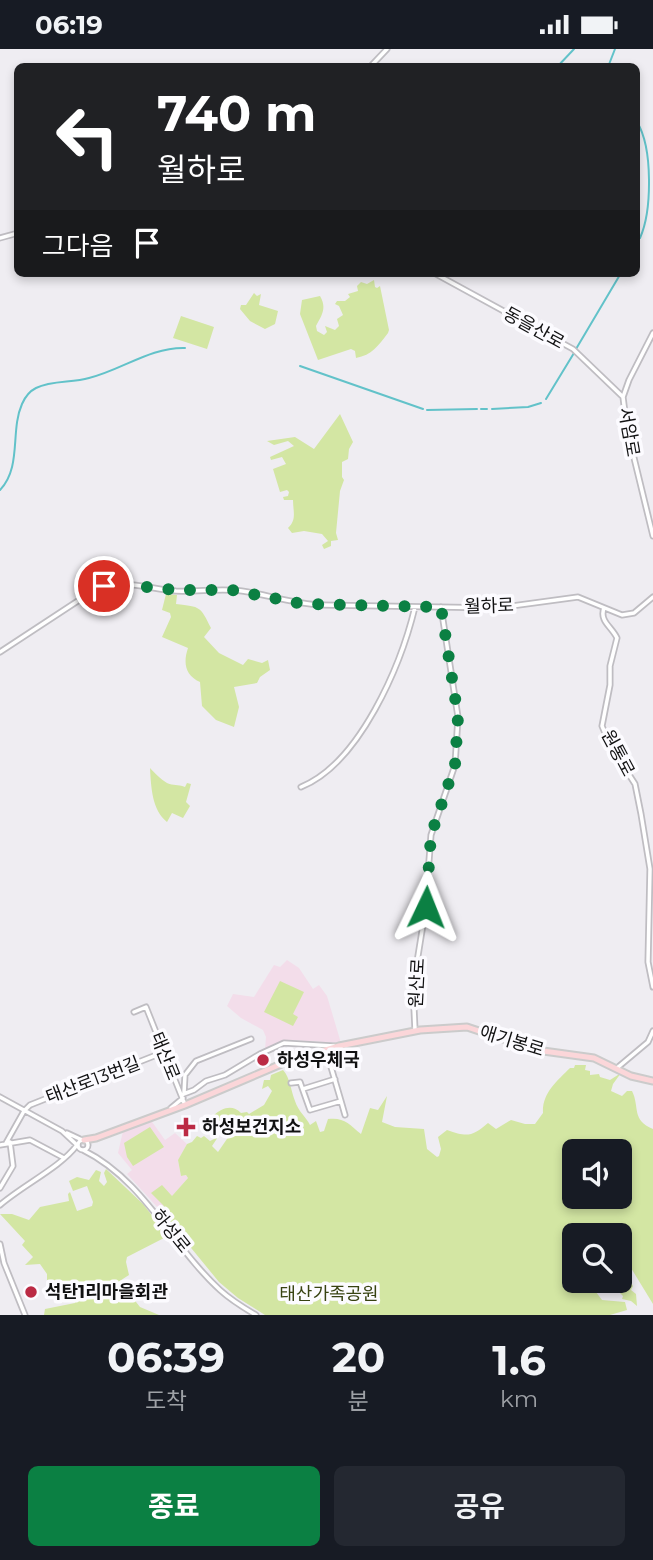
<!DOCTYPE html>
<html lang="ko">
<meta charset="utf-8">
<style>
:root{--surface:#171b24;--page:#242831;--text:#f1f3f6;--muted:#9ea1a6;--accent:#0b8043}
body{margin:0;font-family:Montserrat,"Noto Sans KR",sans-serif;background:var(--page);color:var(--text);height:100vh;display:flex;flex-direction:column;font-size:26px;white-space:nowrap}
*{box-sizing:border-box;margin:0}
p{font-size:23px;color:var(--muted)}
.icon{flex:none;width:38px;height:38px;fill:none;stroke:currentColor;stroke-width:2;stroke-linecap:round;stroke-linejoin:round}
.map{position:relative;height:1266px;overflow:hidden}
.drawer{display:flex;flex-direction:column;background:var(--surface);flex:1}
.drawer>*{flex:none}
.top-card{position:absolute;left:14px;top:14px;width:626px;height:214px;border-radius:10px;box-shadow:0 4px 10px #0003;background:#202124;color:#fff;overflow:hidden}
.buttons{position:absolute;left:562px;top:1090px;display:grid;gap:14px}
.buttons a{display:grid;place-items:center;width:70px;height:70px;border-radius:10px;background:var(--surface);box-shadow:0 4px 10px #0003;font-size:35px}
.pin{position:absolute;display:grid;place-items:center;width:60px;height:60px;color:#fff;margin:-30px;border:4px solid #fff;border-radius:50%;box-shadow:0 2px 7px #0007}
.me{position:absolute;width:77px;margin:-38px;rotate:2deg;stroke-linejoin:round;filter:drop-shadow(0 0 5px #0008)}
.turn{display:flex;align-items:center;gap:24px;height:147px;padding:0 28px;font-size:32px}
.turn .icon{width:91px;height:91px;stroke-width:2.5}
.turn b{display:block;font-size:49px;line-height:60px}
.then{display:flex;align-items:center;height:66px;padding:0 28px;background:#0003;gap:14px;font-size:26px}
.eta{display:flex;justify-content:space-evenly;align-items:center;height:119px;text-align:center}
.eta b{font-size:42px;font-weight:700;line-height:49px}
.button{display:flex;gap:14px;margin-top:auto;padding:14px 28px}
.button a{flex:1;height:80px;border-radius:10px;background:var(--accent);color:#fff;font-size:28px;font-weight:700;line-height:80px;text-align:center}
.button a+a{background:var(--page);color:var(--text)}
.status{display:flex;justify-content:space-between;align-items:center;height:49px;padding:0 35px;background:var(--surface);direction:ltr}
.status svg{height:19px;fill:currentColor}
.map>svg:first-child{display:block}
.education{fill:#f3ddea}
.green{fill:#d3e6a3;fill-rule:evenodd}
.lines{fill:none;stroke-linecap:round;stroke-linejoin:round}
.stream{stroke:#62c2c9;stroke-width:2}
.minor-casing{stroke:#bfbdc2;stroke-width:7}
.major-casing{stroke:#cbcbcb;stroke-width:9}
.minor{stroke:#fff;stroke-width:3.5}
.major{stroke:#fbd6d9;stroke-width:5}
.route{stroke:#0b8043;stroke-width:12;stroke-dasharray:0 21.6}
.poi-dot{fill:#bb2a44;stroke:#fcfbff;stroke-width:2.5}
.labels{text-anchor:middle;dominant-baseline:central;stroke-width:7;stroke-linejoin:round;paint-order:stroke}
.street-label{font-size:18px;fill:#111112;stroke:#fcfbff}
.poi-label{font-size:18px;font-weight:bold;fill:#111112;stroke:#fcfbff;text-anchor:start}
.park-label{font-size:18px;fill:#384312;stroke:#fcfbff}
</style>
<div class="status"><b>06:19</b><svg viewBox="0 0 49 12"><path d="M0 12V9h3v3zM5 12V6h3v6zM10 12V3h3v9zM15 12V0h3v12zM26 1h20v11H26zM47 4h2v5h-2z"/></svg></div>
<div class="map">
<svg width="653" height="1266" viewBox="0 0 653 1266">
<rect width="100%" height="100%" fill="#efedf2"/>
<path class="education" d="M287 911 299 919 313 940 319 936 327 947 341 994 289 991 265 1001 266 988 263 981 241 969 227 957 233 945 254 948 274 916 280 918Z
M150 1070 165 1091 175 1084 187 1095 178 1111 181 1127 186 1126 188 1129 173 1146 174 1148 160 1161 127 1125 132 1121 118 1104 123 1082Z"/>
<path class="green" d="M374 231 375 238 377 239 380 237 389 281 388 284C378 297 372 306 356 309L355 302 351 300 318 311 300 265 302 251 320 247C327 259 322 266 316 277L317 282 324 286 327 283 325 277 335 281 339 277 337 270 343 266 339 257 335 255 337 252H345L350 248 348 245 358 242 357 237 361 233 367 235Z
M254 244 257 247 261 245 259 256 278 262 275 275 265 280 250 272 240 260 241 256H246Z
M181 267 214 278 207 300 173 289Z
M340 365 353 393 349 400 348 410 342 413V428L344 431 340 442 336 484 338 491 331 492V497L324 500 322 496 328 492 322 485 304 482 292 484 288 479C297 471 293 462 293 451H284L283 448 288 447 289 443 287 441 280 443 273 420 286 415 282 408 271 411 270 408 294 397 288 392 274 396 267 392 295 388 314 400Z
M166 545 177 546 176 555C201 558 200 557 211 579L204 588 219 604 243 616 248 610 262 614 268 611 270 621 260 628 257 634 234 638 239 658 234 678 216 671 202 657 200 633C185 626 183 614 188 599L162 588 171 568 170 564 162 561Z
M150 719C154 723 160 730 167 734 174 737 177 735 185 738L187 734 191 735 186 753 190 757 183 769 172 764 167 773C152 761 151 738 150 719Z
M280 932 304 943 293 965 298 968 293 977 264 963Z
M575 1016H586L585 1021 590 1022V1026L599 1025 600 1028 610 1031 621 1024 613 1035 611 1042 622 1047 627 1042H632C640 1058 631 1071 653 1080V1255L631 1219 626 1221 622 1232 625 1236 630 1232 633 1237 631 1241 636 1245 637 1257 631 1252 622 1250 623 1247 618 1242 620 1186H574V1232H589L588 1238 596 1243 602 1251 625 1253 627 1261 610 1266H265L238 1249 219 1233 160 1161 164 1157 151 1144 162 1136 172 1147 188 1129 186 1126 181 1127 178 1111 187 1095 192 1093 197 1087 201 1089 204 1087 210 1092 218 1088 212 1097 218 1103 229 1087 213 1067C222 1059 232 1055 241 1064L247 1063 249 1065 264 1056 272 1042 268 1037 262 1040 264 1031H270L271 1026 283 1021C290 1028 291 1042 295 1052 298 1062 306 1068 310 1076L316 1072 320 1083 324 1082 328 1070C344 1068 349 1075 361 1085L370 1059 378 1061 387 1047 382 1073 395 1078 424 1080 427 1100 437 1108 439 1107 441 1100 438 1088 447 1081C467 1088 472 1088 488 1074L496 1080 511 1071 525 1075H535L543 1064C542 1044 557 1032 570 1019H574ZM574 1102H620V1148H574Z
M150 1078 164 1098 133 1117 127 1108 124 1094Z
M106 1120 143 1155 165 1183 164 1189 127 1208 126 1213 129 1226 115 1235 125 1239 140 1258 159 1266H44L45 1260 75 1254 73 1241 64 1235 47 1231V1225L40 1215 25 1216 33 1208 22 1196 25 1192 0 1165H12L29 1171 40 1158 69 1152 68 1145 70 1143 77 1162 92 1157 93 1153 87 1137 73 1142 69 1132 77 1128 89 1131 96 1121 101 1123 99 1132 104 1137 107 1133 104 1124Z"/>
<g class="lines">
<path class="stream" d="M557 18 574 0
M608 18 615 0
M637 73C653 99 652 162 640 189
M576 300 621 224
M300 317 423 360
M546 350 574 304
M481 360H487
M492 360 528 358 541 354
M427 361 477 360
M0 441C22 418 10 382 22 355 25 348 30 342 36 339 52 331 72 334 89 329 122 321 150 298 185 299"/>
<defs>
<path id="minor" d="M370 18 387 0
M0 189 18 184
M434 224 573 300 623 348
M653 284 629 331 623 348 627 380 653 487
M604 559C599 572 612 578 617 589L610 617V636L602 677 610 696 635 735 641 765 650 820 648 913 653 938
M0 603 96 540C122 529 149 540 176 542 198 543 220 539 242 542 269 546 294 555 322 556L497 559 578 548 622 566 634 564 653 548
M301 738C360 714 401 616 415 558
M134 963 146 958 185 1056
M415 981 413 938 425 863 431 786 455 716 458 668 441 558
M617 1019 648 993 653 982
M291 1034 300 1033 310 1061 341 1052 326 1001
M303 1040 335 1030
M184 1044 185 1026 196 1012 251 990
M181 1046 194 1041 206 1032 225 1026 260 1005 284 994 334 997
M0 1048 62 1082 77 1096C61 1118 23 1136 0 1156
M341 1052 345 1066
M171 1059 183 1049
M67 1084 82 1091
M78 1096a5 5 0 1 1 10 0a5 5 0 1 1-10 0Z
M6 1094 24 1062 30 1056 164 1003
M0 1096 30 1091 64 1109
M83 1101C144 1131 172 1197 220 1241 231 1251 244 1259 256 1266
M0 1139 13 1117 10 1093
M0 1195 4 1214 25 1266"/>
<path id="major" d="M84 1091 96 1089 185 1056 286 1013 339 997 420 981 467 978 536 1001 594 1009 631 1027 653 1032"/>
</defs>
<use href="#minor" class="minor-casing"/>
<use href="#major" class="major-casing"/>
<use href="#minor" class="minor"/>
<use href="#major" class="major"/>
</g>
<g class="lines">
<path class="route" d="M104 537 118 535 175 541H232L303 555 441 558 458 668 455 716 431 786 426 858"/>
</g>
<g class="poi-dot">
<circle cx="263" cy="1011" r="7"/>
<path d="M182.5 1067.5h7v7h7v7h-7v7h-7v-7h-7v-7h7z"/>
<circle cx="31" cy="1243" r="7"/>
</g>
<g class="labels">
<g class="street-label">
<text transform="translate(534 279) rotate(29)">동을산로</text>
<text transform="translate(629 383) rotate(80)">서암로</text>
<text transform="translate(489 557) rotate(-2)">월하로</text>
<text transform="translate(618 704) rotate(62)">원통로</text>
<text transform="translate(417 934) rotate(-87)">원산로</text>
<text transform="translate(512 992) rotate(17)">애기봉로</text>
<text transform="translate(165 1007) rotate(68)">태산로</text>
<text transform="translate(93 1031) rotate(-21)">태산로13번길</text>
<text transform="translate(171 1182) rotate(51)">하성로</text>
</g>
<g class="poi-label">
<text x="277" y="1011">하성우체국</text>
<text x="202" y="1078">하성보건지소</text>
<text x="45" y="1243">석탄1리마을회관</text>
</g>
<g class="park-label">
<text x="329" y="1245">태산가족공원</text>
</g>
</g>
</svg>
<div class="buttons">
<a><svg class="icon" aria-label="sound" viewBox="0 0 24 24"><path d="M4 9h4l5-4v14l-5-4H4zM17 9q2 3 0 6"/></svg></a>
<a><svg class="icon" aria-label="search" viewBox="0 0 24 24"><circle cx="10" cy="10" r="6"/><path d="M15 15l6 6"/></svg></a>
</div>
<div class="pin" style="left:104px;top:537px;background:#d93025"><svg class="icon" aria-label="arrive" viewBox="0 0 24 24"><path d="M6 21V4h12l-3 4 3 4H6"/></svg></div>
<svg class="me" style="left:426px;top:858px" viewBox="-20 -20 40 40"><path d="M0-17L14 15 0 8-14 15z" fill="#0b8043" stroke="#fff" stroke-width="4"/></svg>
<div class="top-card">
<div class="turn"><svg class="icon" aria-label="left" viewBox="0 0 24 24"><path d="M17 20v-9H6M10 6l-5 5 5 5"/></svg><div><b>740 m</b>월하로</div></div>
<div class="then">그다음<svg class="icon" aria-label="arrive" viewBox="0 0 24 24"><path d="M6 21V4h12l-3 4 3 4H6"/></svg></div>
</div>
</div>
<section class="drawer">
<div class="eta">
<div><b>06:39</b><p>도착</p></div>
<div><b>20</b><p>분</p></div>
<div><b>1.6</b><p>km</p></div>
</div>
<div class="button"><a>종료</a><a>공유</a></div>
</section>
